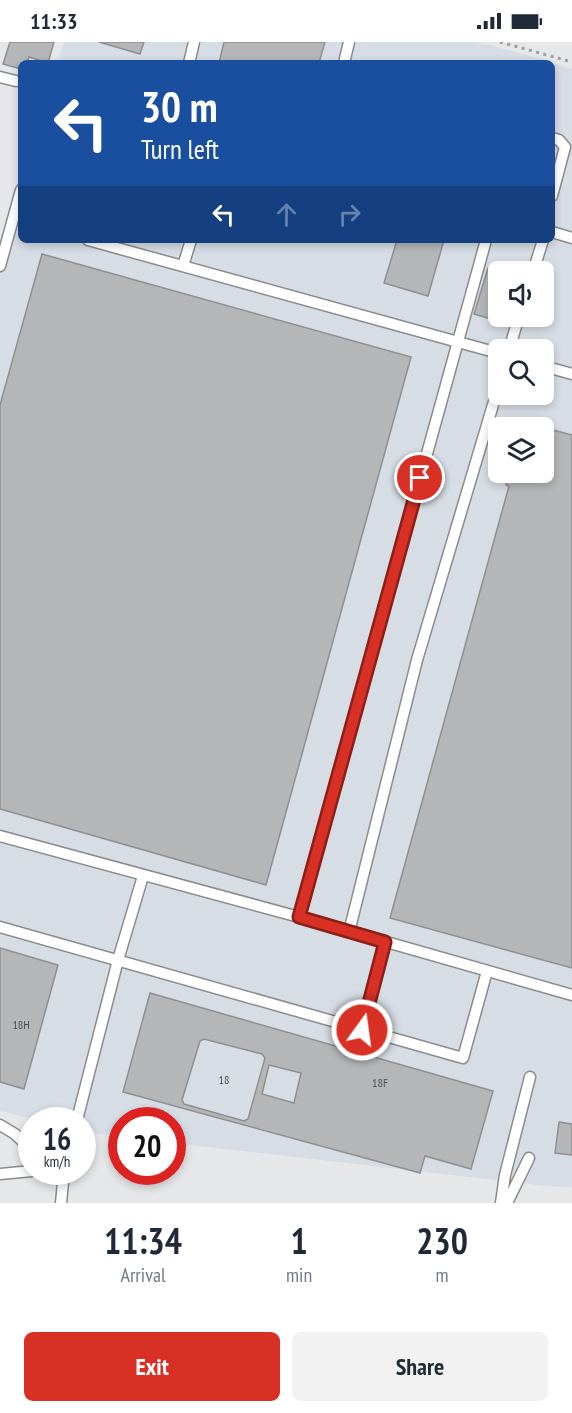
<!DOCTYPE html>
<style>
:root{--surface:#fff;--page:#f2f2f3;--text:#1f2937;--muted:#747a83;--accent:#d93025}
body{margin:0;font-family:"PT Sans Narrow",sans-serif;background:var(--page);color:var(--text);height:100vh;display:flex;flex-direction:column;font-size:22px;white-space:nowrap}
*{box-sizing:border-box;margin:0}
p{font-size:20px;color:var(--muted)}
.icon{flex:none;width:33px;height:33px;fill:none;stroke:currentColor;stroke-width:2;stroke-linecap:round;stroke-linejoin:round}
.map{position:relative;height:1161px;overflow:hidden}
.panel{display:flex;flex-direction:column;background:var(--surface);flex:1}
.panel>*{flex:none}
.guide{position:absolute;left:18px;top:18px;width:537px;height:183px;border-radius:9px;box-shadow:0 3px 9px #0003;background:#1a4fa0;color:#fff;overflow:hidden}
.fabs{position:absolute;left:488px;top:219px;display:grid;gap:12px}
.fabs a{display:grid;place-items:center;width:66px;height:66px;border-radius:9px;background:var(--surface);box-shadow:0 3px 9px #0003;font-size:30px}
.speed{position:absolute;left:18px;top:1065px;display:flex;gap:12px;font-size:30px;font-weight:700;text-align:center}
.speed>*{display:grid;place-content:center;width:78px;height:78px;border-radius:50%;background:var(--surface);box-shadow:0 3px 9px #0003;line-height:1}
.speed small{font-size:15px;font-weight:400}
.speed .limit{border:9px solid #d22;background:#fff;color:#111}
.pin{position:absolute;display:grid;place-items:center;width:51px;height:51px;color:#fff;margin:-26px;border:3px solid #fff;border-radius:50%;box-shadow:0 2px 6px #0007}
.me{position:absolute;width:66px;margin:-33px;rotate:14deg;stroke-linejoin:round;filter:drop-shadow(0 0 4px #0008)}
.turn{display:flex;align-items:center;gap:21px;height:126px;padding:0 24px;font-size:27px}
.turn .icon{width:78px;height:78px;stroke-width:2.5}
.turn b{display:block;font-size:42px;line-height:51px}
.lanes{display:flex;align-items:center;height:57px;padding:0 24px;background:#0003;justify-content:center;gap:30px;direction:ltr}
.lanes .off{opacity:.35}
.eta{display:flex;justify-content:space-evenly;align-items:center;height:102px;text-align:center}
.eta b{font-size:36px;font-weight:800;line-height:42px}
.cta{display:flex;gap:12px;margin-top:auto;padding:12px 24px}
.cta a{flex:1;height:69px;border-radius:9px;background:var(--accent);color:#fff;font-size:24px;font-weight:800;line-height:69px;text-align:center}
.cta a+a{background:var(--page);color:var(--text)}
.status{display:flex;justify-content:space-between;align-items:center;height:42px;padding:0 30px;background:var(--surface);direction:ltr}
.status svg{height:16px;fill:currentColor}
.map>svg:first-child{display:block}
.built{fill:#d7dde5;fill-rule:evenodd}
.building{fill:#b4b6b8;stroke:#8e8f91;stroke-width:1.5;fill-rule:evenodd}
.lines{fill:none;stroke-linecap:round;stroke-linejoin:round}
.lane-casing{stroke:#898b8c;stroke-width:13}
.path{stroke:#9e9fa1;stroke-width:3;stroke-dasharray:3 4.5;stroke-linecap:butt}
.lane{stroke:#fff;stroke-width:10}
.route-casing{stroke:#8d1f18;stroke-width:15}
.route{stroke:#d93025;stroke-width:10}
.labels{text-anchor:middle;dominant-baseline:central;stroke-width:5;stroke-linejoin:round;paint-order:stroke}
.number-label{font-size:12px;fill:#4a4b4c}
</style>
<div class="status"><b>11:33</b><svg viewBox="0 0 49 12"><path d="M0 12V9h3v3zM5 12V6h3v6zM10 12V3h3v9zM15 12V0h3v12zM26 1h20v11H26zM47 4h2v5h-2z"/></svg></div>
<div class="map">
<svg width="572" height="1161" viewBox="0 0 572 1161">
<rect width="100%" height="100%" fill="#e6e7e9"/>
<path class="built" d="M64 0H476L524 12 572 27V1145L547 1144 173 1101 172 1078H122L121 1095 83 1089 82 1078H39L0 1069V211L21 142V198H552V21H58ZM498 230H543V274H498ZM498 308H543V352H498ZM498 386H543V430H498Z"/>
<path class="building" d="M10 0H54L48 21 29 15 27 21H21V27L3 22Z
M99 0H144L140 12Z
M224 0H325L319 21H219Z
M397 198H444L428 254 384 241Z
M42 212 411 315 266 843 0 767V363Z
M488 226 500 230H498V274H510L508 282 474 272Z
M527 381 572 393V926L390 876 509 444 506 443 509 430H543V386H526Z
M0 906 58 923 24 1047 0 1040Z
M150 951 493 1049 471 1127 425 1114 420 1131 123 1050ZM269 1023 301 1031 294 1061 262 1052Z
M204 997 262 1012 265 1016 248 1077 244 1079 184 1062 182 1058 200 999Z
M559 1080 572 1082V1113L555 1111Z"/>
<g class="lines">
<defs>
<path id="lane" d="M189 21 194 0
M344 21 349 0
M0 35 16 39
M552 96 559 98 565 105 552 154
M552 190 572 196
M88 198 498 311
M0 224 21 148
M183 224 191 198
M533 230 543 198
M509 308 519 274
M543 324 572 332
M0 794 299 875 572 953
M299 875 486 198
M0 885 463 1016 487 929
M349 890 417 618 498 346
M362 988 385 900
M77 1078 118 918 143 834
M0 1083 15 1092 32 1108
M0 1132 32 1129
M61 1161 64 1130
M501 1161 505 1133 530 1035
M507 1161 529 1116"/>
</defs>
<use href="#lane" class="lane-casing"/>
<path class="path" d="M500 0 572 20"/>
<use href="#lane" class="lane"/>
</g>
<g class="lines">
<defs>
<path id="route" d="M362 988 385 900 299 875 420 436"/>
</defs>
<use href="#route" class="route-casing"/>
<use href="#route" class="route"/>
</g>
<g class="labels">
<g class="number-label">
<text x="21" y="982">18H</text>
<text x="224" y="1037">18</text>
<text x="380" y="1040">18F</text>
</g>
</g>
</svg>
<div class="fabs">
<a><svg class="icon" aria-label="sound" viewBox="0 0 24 24"><path d="M4 9h4l5-4v14l-5-4H4zM17 9q2 3 0 6"/></svg></a>
<a><svg class="icon" aria-label="search" viewBox="0 0 24 24"><circle cx="10" cy="10" r="6"/><path d="M15 15l6 6"/></svg></a>
<a><svg class="icon" aria-label="layers" viewBox="0 0 24 24"><path d="M12 4l9 5-9 5-9-5zM3 14l9 5 9-5"/></svg></a>
</div>
<div class="speed"><div>16<small>km/h</small></div><div class="limit">20</div></div>
<div class="pin" style="left:420px;top:436px;background:#d93025"><svg class="icon" aria-label="arrive" viewBox="0 0 24 24"><path d="M6 21V4h12l-3 4 3 4H6"/></svg></div>
<svg class="me" style="left:362px;top:988px" viewBox="-20 -20 40 40"><circle r="17" fill="#d93025" stroke="#fff" stroke-width="3"/><path d="M0-11L8 9 0 5-8 9z" fill="#fff"/></svg>
<div class="guide">
<div class="turn"><svg class="icon" aria-label="left" viewBox="0 0 24 24"><path d="M17 20v-9H6M10 6l-5 5 5 5"/></svg><div><b>30 m</b>Turn left</div></div>
<div class="lanes"><svg class="icon" aria-label="left" viewBox="0 0 24 24"><path d="M17 20v-9H6M10 6l-5 5 5 5"/></svg><svg class="icon off" aria-label="ahead" viewBox="0 0 24 24"><path d="M12 20V5M6 11l6-6 6 6"/></svg><svg class="icon off" aria-label="right" viewBox="0 0 24 24"><path d="M7 20v-9h11M14 6l5 5-5 5"/></svg></div>
</div>
</div>
<section class="panel">
<div class="eta">
<div><b>11:34</b><p>Arrival</p></div>
<div><b>1</b><p>min</p></div>
<div><b>230</b><p>m</p></div>
</div>
<div class="cta"><a>Exit</a><a>Share</a></div>
</section>
